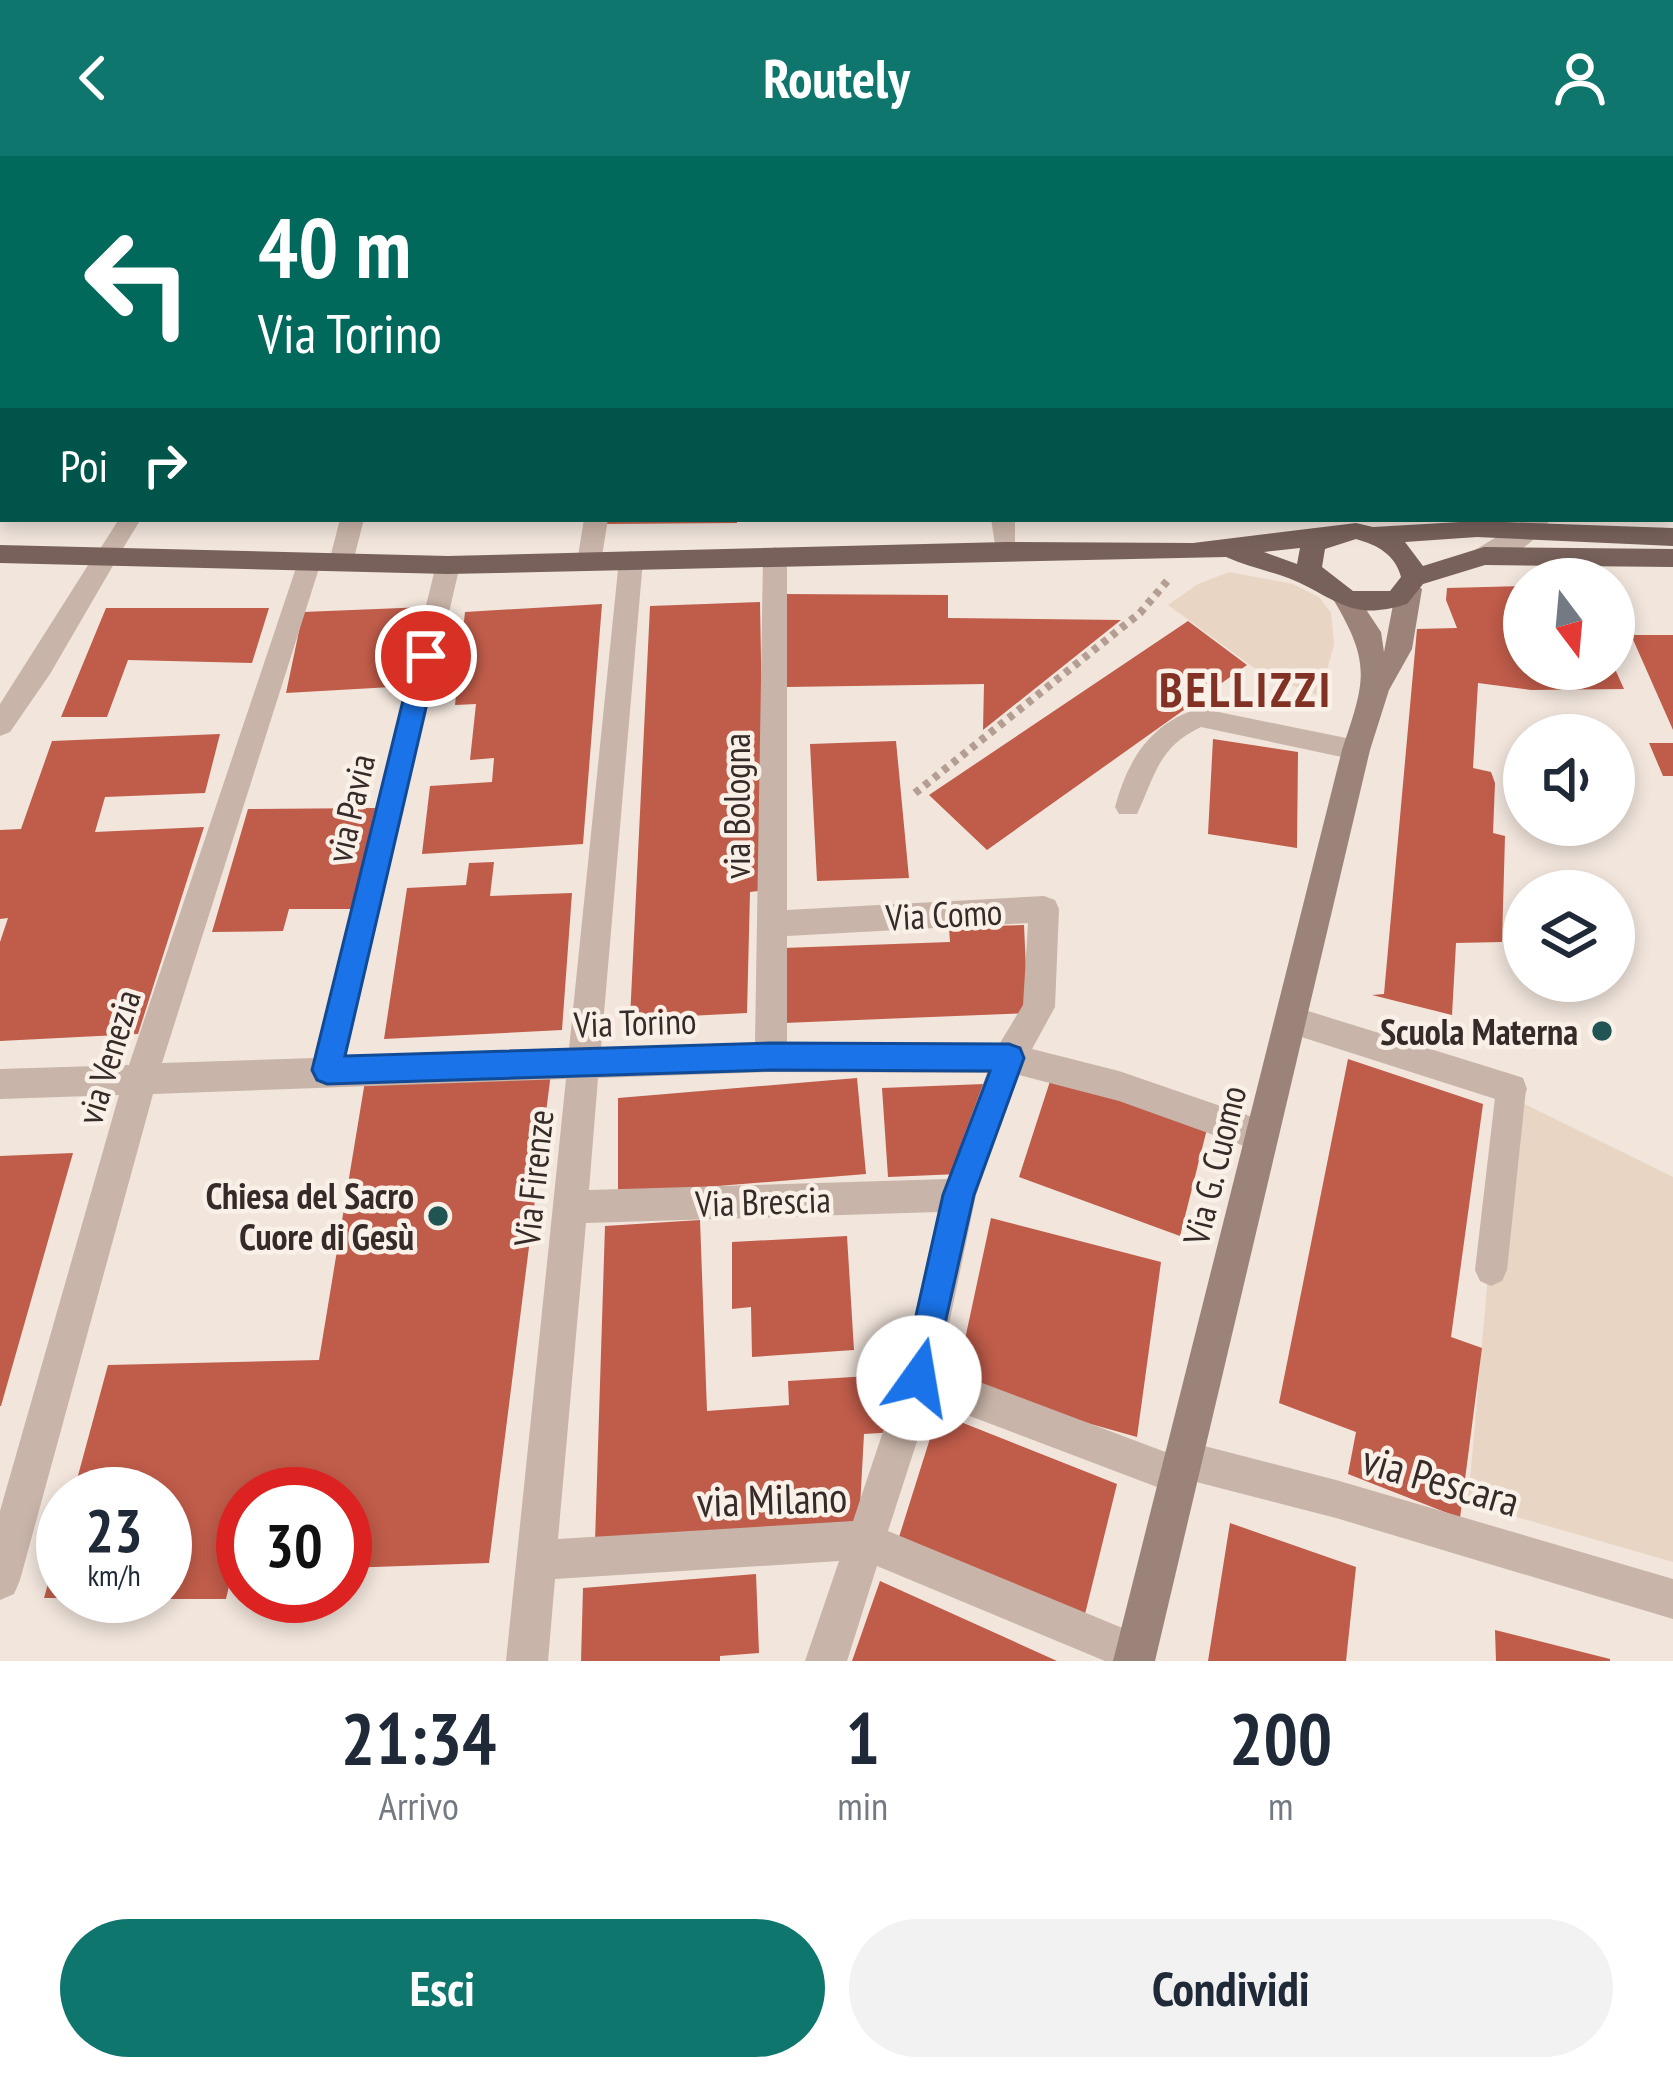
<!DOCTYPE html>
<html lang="it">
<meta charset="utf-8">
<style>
:root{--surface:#fff;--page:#f2f2f3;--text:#1f2937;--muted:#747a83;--accent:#0f766e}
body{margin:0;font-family:"PT Sans Narrow",sans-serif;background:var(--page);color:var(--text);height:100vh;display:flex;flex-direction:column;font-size:45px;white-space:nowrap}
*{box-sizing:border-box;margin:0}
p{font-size:39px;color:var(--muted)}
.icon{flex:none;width:66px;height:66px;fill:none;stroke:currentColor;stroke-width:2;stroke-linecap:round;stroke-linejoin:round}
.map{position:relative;height:1505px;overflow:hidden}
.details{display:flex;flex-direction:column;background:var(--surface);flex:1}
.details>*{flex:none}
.guide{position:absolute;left:0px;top:0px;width:1674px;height:366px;box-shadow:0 6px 18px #0003;background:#00695c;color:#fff;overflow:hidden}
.needle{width:78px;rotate:164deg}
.controls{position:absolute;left:1503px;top:402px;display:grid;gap:24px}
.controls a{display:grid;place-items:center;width:132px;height:132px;border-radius:50%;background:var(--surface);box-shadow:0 6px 18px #0003;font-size:60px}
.speed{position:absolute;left:36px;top:1311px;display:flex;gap:24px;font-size:60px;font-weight:700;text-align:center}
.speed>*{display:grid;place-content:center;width:156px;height:156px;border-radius:50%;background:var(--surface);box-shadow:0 6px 18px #0003;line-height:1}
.speed small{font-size:30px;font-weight:400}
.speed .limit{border:18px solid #d22;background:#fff;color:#111}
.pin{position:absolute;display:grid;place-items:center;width:102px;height:102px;color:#fff;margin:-51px;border:6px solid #fff;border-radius:50%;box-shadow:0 3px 12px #0007}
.me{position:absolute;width:132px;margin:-66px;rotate:13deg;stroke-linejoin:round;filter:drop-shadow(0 0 9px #0008)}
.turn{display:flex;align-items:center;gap:42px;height:252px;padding:0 60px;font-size:54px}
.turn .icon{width:156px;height:156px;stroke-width:2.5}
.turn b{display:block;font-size:84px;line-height:102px}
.then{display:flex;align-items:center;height:114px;padding:0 60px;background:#0003;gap:24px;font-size:45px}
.eta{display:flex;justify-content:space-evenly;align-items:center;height:204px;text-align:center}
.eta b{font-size:72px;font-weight:700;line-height:84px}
.primary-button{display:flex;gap:24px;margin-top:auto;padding:24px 60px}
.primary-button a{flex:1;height:138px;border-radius:72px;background:var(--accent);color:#fff;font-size:48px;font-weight:700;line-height:138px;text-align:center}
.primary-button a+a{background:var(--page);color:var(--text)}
header{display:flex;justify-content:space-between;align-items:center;height:156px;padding:0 60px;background:var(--accent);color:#fff;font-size:54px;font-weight:700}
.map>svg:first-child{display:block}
.plaza{fill:#e8d5c4}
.building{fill:#c05c4a}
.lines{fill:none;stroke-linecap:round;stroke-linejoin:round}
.path{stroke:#b49e93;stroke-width:8;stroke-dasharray:6 6;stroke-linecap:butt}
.service{fill:#c8b4a8;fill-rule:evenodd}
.pedestrian{fill:#c8b4a8;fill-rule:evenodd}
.minor{fill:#c8b4a8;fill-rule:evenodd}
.secondary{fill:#9c837a;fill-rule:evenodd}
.primary{fill:#77615a;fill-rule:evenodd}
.route{fill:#1a73e8;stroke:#114b97;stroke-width:3}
.poi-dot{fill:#205554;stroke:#f9f0e8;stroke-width:4.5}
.labels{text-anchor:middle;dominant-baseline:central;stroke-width:9;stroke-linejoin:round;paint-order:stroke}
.street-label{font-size:36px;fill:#362b28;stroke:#f9f0e8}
.poi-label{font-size:36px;font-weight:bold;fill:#362b28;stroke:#f9f0e8;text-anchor:end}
.near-street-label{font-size:42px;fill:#362b28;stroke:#f9f0e8}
.district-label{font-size:48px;font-weight:bold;letter-spacing:3px;fill:#813225;stroke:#f9f0e8}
</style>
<header><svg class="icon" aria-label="back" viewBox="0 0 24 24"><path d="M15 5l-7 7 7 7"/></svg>Routely<svg class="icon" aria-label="person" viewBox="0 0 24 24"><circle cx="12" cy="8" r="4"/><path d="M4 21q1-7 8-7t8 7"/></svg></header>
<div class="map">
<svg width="1673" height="1505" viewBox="0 0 1673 1505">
<rect width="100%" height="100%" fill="#f1e5dc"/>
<path class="plaza" d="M1229 416 1293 428 1319 441 1331 457 1334 488 1320 540 1264 519 1168 449 1198 428Z
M1504 938 1673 1021V1406L1468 1347Z"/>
<path class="building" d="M602 363H737V367L601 368Z
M1524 430V513H1615L1624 533 1531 534 1478 527 1473 612 1491 616 1495 627 1493 677 1505 680 1502 786 1456 787 1452 859 1372 839 1384 838 1417 473 1457 472 1446 444 1447 432Z
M783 438 948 439V462L1121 464 983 574 984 528 787 531Z
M760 446 765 734 750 736 747 857 630 863 650 450Z
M602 448 583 688 422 698 430 630 492 626 494 602 470 604 476 548 455 549 465 456Z
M426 451 409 530 286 537 303 456Z
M106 452H269L252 507 128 504 107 561H61Z
M1188 465 1247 509 987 694 929 639Z
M1631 479H1673V574Z
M220 578 205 637 105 641 95 676 204 671 138 878 0 885V786L8 762 0 763V674L21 673 52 585Z
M1213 583 1298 596 1297 692 1208 678Z
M896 585 909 722 817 725 810 588Z
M1649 587H1673V620H1663Z
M375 652 353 753H289L283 775 212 776 248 653Z
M494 706 490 740 572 737 562 874 384 883 407 732 466 729 469 707Z
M1024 769 1028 857 784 867 783 792 950 786 949 771Z
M1348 903 1483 948 1451 1181 1482 1192 1460 1362 1348 1318 1356 1276 1279 1247Z
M367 913 551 917 489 1407 345 1412V1338H243V1416L232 1417 226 1443H165V1338H73L108 1209 319 1204Z
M1053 916 1208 969 1180 1080 1019 1021Z
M857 922 866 1018 618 1038V942Z
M984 928 959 1018 888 1021 882 932Z
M73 997 1 1250H0V1000Z
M991 1062 1161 1106 1137 1281 955 1230Z
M700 1064 707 1255 789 1249 788 1225 901 1218 896 1276 864 1278 859 1369 595 1386 605 1070Z
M847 1080 854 1194 752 1201 751 1151 732 1153V1086Z
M938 1257 1117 1328 1085 1458 899 1381Z
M1230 1367 1356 1411 1346 1505H1208Z
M62 1378 63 1442H44Z
M756 1418 759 1497 720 1500V1505H581L583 1432Z
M880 1425 1057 1505H852Z
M1495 1474 1610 1503V1505H1496Z"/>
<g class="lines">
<path class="path" d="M915 637 1140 457 1168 424"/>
<path class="service" d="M342 0H360L340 3Z
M119 363H141L114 407H98L95 401Z
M1199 552 1356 584 1368 594 1356 604 1201 571C1158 591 1155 620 1137 658H1119L1115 651C1128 603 1150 568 1199 552Z
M1511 919 1521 923 1526 933 1507 1114 1502 1125 1491 1130 1480 1125 1475 1114 1496 933 1501 923Z"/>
<path class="pedestrian" d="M1292 850 1511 918 1523 922 1527 933 1523 944 1511 948 1292 878 1281 874 1276 864 1281 854Z
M1181 1284 1336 1324 1673 1423V1463L1336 1362 1181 1322 1168 1316 1162 1303 1168 1290Z"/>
<path class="minor" d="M970 0H988V3H970Z
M1313 0H1331L1332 3H1314Z
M1614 0H1632L1634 3H1616Z
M1671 74H1673V89H1671Z
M1673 191V206L1671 207V192Z
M340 363H364L353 406 341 415 329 406Z
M584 363H608L601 406 589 415 577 406Z
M991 363H1015V401H997Z
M1526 363H1550C1540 385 1500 412 1475 406L1472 400 1475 394Z
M775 391 787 400V754L1044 740 1055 744 1059 753 1055 851 1032 893 1119 915 1261 964 1273 969 1278 980 1273 991 1261 996 1119 945 1019 919 976 1039 940 1211 1192 1306 1197 1320 1192 1334 1178 1339 930 1245 888 1375 1149 1483 1155 1497 1152 1505H1105L877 1410 847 1505H805L839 1405 555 1423 548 1505H506L566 923 153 938 20 1424 14 1438 0 1444V1355L119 939 0 943V913L129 909 300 400 309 397 321 406 162 907 314 902 436 409 448 400 460 409 346 901 569 893 619 404 631 395 643 404 601 892 755 887 763 400ZM1028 767 1023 849 1000 887 787 886V780ZM771 916 987 917 948 1023 589 1034 598 922ZM938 1056 901 1222 853 1365 558 1383 586 1067Z
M106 392 118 401 50 518 10 576 0 580V548L97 395Z"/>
<path class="secondary" d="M1409 424 1422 433 1412 493 1389 534 1370 594 1155 1505H1113L1342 594C1365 525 1372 508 1333 443L1346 434 1355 437 1381 476 1384 496 1396 433Z"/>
<path class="primary" d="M1477 365 1673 372V390L1477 381 1405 386 1423 410 1484 391 1673 393V411L1485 409 1423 428 1407 448C1361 462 1347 452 1308 431 1283 417 1252 413 1226 401L448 418 0 407V389L448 400 1006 386 1193 387 1356 367 1373 371ZM1356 383C1377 389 1395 398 1401 421L1390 435H1353L1322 411 1325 393ZM1300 392 1297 408 1264 396Z"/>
</g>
<path class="route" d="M426 492 438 500 345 900 771 887 1009 888 1020 892 1024 902 974 1039 930 1234 919 1239 907 1234 902 1222 943 1039 990 915 771 914 327 928 317 924 312 914 414 500Z"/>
<g class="poi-dot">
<circle cx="1602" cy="875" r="12"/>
<circle cx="438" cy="1060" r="12"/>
</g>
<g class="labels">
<g class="street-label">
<text transform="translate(736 650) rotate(-90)">via Bologna</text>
<text transform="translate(350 652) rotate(-77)">via Pavia</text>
<text transform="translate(944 758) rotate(-3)">Via Como</text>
<text transform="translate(635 866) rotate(-2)">Via Torino</text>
<text transform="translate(108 901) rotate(-73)">via Venezia</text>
<text transform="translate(1214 1009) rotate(-76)">Via G. Cuomo</text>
<text transform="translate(533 1022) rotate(-84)">Via Firenze</text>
<text transform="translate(763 1045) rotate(-2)">Via Brescia</text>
</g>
<g class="poi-label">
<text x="1578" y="875">Scuola Materna</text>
<text x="414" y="1039">Chiesa del Sacro<tspan x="414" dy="41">Cuore di Gesù</tspan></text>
</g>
<g class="near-street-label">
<text transform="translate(1441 1324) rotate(16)">via Pescara</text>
<text transform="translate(772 1343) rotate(-2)">via Milano</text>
</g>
<g class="district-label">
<text x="1246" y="533">BELLIZZI</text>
</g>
</g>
</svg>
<div class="controls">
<a><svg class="needle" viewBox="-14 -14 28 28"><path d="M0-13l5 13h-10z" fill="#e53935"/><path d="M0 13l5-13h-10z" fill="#747a83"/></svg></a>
<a><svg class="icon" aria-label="sound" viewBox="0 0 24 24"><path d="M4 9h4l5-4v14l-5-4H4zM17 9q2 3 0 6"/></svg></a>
<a><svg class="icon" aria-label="layers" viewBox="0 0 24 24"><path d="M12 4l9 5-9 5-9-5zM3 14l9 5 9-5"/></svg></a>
</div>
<div class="speed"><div>23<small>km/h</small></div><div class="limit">30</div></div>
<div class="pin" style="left:426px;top:500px;background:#d93025"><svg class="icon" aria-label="arrive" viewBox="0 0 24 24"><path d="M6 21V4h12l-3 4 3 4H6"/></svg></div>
<svg class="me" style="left:919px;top:1222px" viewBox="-20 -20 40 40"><circle r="19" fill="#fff"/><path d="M0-13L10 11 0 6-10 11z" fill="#1a73e8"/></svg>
<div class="guide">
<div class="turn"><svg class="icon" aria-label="left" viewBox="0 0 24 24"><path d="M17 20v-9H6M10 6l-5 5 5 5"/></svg><div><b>40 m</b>Via Torino</div></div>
<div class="then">Poi<svg class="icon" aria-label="right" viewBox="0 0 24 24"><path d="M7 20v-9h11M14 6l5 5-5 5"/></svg></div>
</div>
</div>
<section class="details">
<div class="eta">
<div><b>21:34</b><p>Arrivo</p></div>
<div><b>1</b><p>min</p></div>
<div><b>200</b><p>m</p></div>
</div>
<div class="primary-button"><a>Esci</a><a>Condividi</a></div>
</section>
